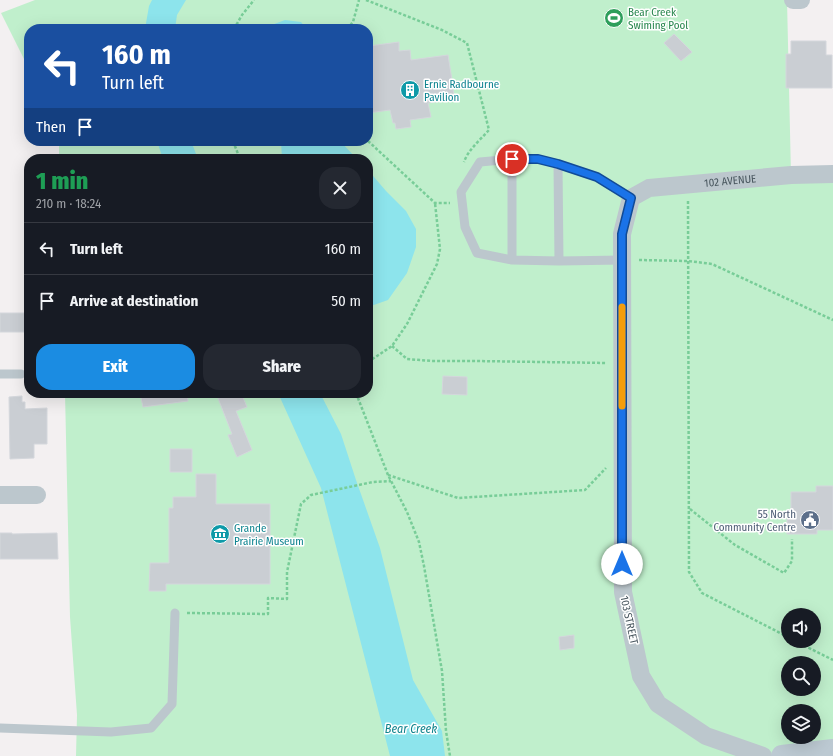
<!DOCTYPE html>
<meta charset="utf-8">
<style>
:root{--surface:#171b24;--page:#242831;--text:#f1f3f6;--muted:#9ea1a6;--line:#363941;--accent:#1b8ce2}
body{margin:0;font-family:"Fira Sans Condensed",sans-serif;background:var(--page);color:var(--text);height:100vh;display:flex;flex-direction:column;font-size:15px;white-space:nowrap}
*{box-sizing:border-box;margin:0}
p{font-size:13px;color:var(--muted)}
.icon{flex:none;width:22px;height:22px;fill:none;stroke:currentColor;stroke-width:2;stroke-linecap:round;stroke-linejoin:round}
.map{position:relative;flex:1;overflow:hidden}
.panel{position:absolute;left:24px;top:154px;width:349px;height:244px;display:flex;flex-direction:column;background:var(--surface);border-radius:16px;box-shadow:0 4px 16px #0002}
.panel>*{flex:none}
.top-card{position:absolute;left:24px;top:24px;width:349px;height:122px;border-radius:16px;box-shadow:0 4px 16px #0002;background:#1a4fa0;color:#fff;overflow:hidden}
.fabs{position:absolute;left:781px;top:608px;display:grid;gap:8px}
.fabs a{display:grid;place-items:center;width:40px;height:40px;border-radius:50%;background:var(--surface);box-shadow:0 4px 16px #0002;font-size:20px}
.pin{position:absolute;display:grid;place-items:center;width:34px;height:34px;color:#fff;margin:-17px;border:2px solid #fff;border-radius:50%;box-shadow:0 1px 4px #0007}
.me{position:absolute;width:44px;margin:-22px;rotate:0deg;stroke-linejoin:round;filter:drop-shadow(0 0 3px #0008)}
.turn{display:flex;align-items:center;gap:14px;height:84px;padding:0 12px;font-size:18px}
.turn .icon{width:52px;height:52px;stroke-width:2.5}
.turn b{display:block;font-size:28px;line-height:34px}
.then{display:flex;align-items:center;height:38px;padding:0 12px;background:#0003;gap:8px;font-size:15px}
.round{display:grid;place-items:center;flex:none;width:42px;height:42px;border-radius:16px;background:var(--page)}
.overview{display:flex;align-items:center;justify-content:space-between;height:68px;padding:0 12px}
h1{font-size:24px;font-weight:800;line-height:30px;color:#1e9e55}
.primary-button{display:flex;gap:8px;margin-top:auto;padding:8px 12px}
.primary-button a{flex:1;height:46px;border-radius:16px;background:var(--accent);color:#fff;font-size:16px;font-weight:800;line-height:46px;text-align:center}
.primary-button a+a{background:var(--page);color:var(--text)}
ul{padding:0;list-style:none}
li{display:flex;align-items:center;gap:12px;height:52px;padding:0 12px;border-top:1px solid var(--line)}
li div{flex:1}
li b{display:block;font-size:15px}
li em{font-style:normal}
.map>svg:first-child{display:block}
.green{fill:#c0efcc;fill-rule:evenodd}
.water{fill:#8de4ec}
.building{fill:#caced3;stroke:#d4d7dc}
.lines{fill:none;stroke-linecap:round;stroke-linejoin:round}
.path{stroke:#78cd98;stroke-width:2.5;stroke-dasharray:3 2;stroke-linecap:butt}
.service{stroke:#bcc7cd;stroke-width:9}
.minor{stroke:#bcc7cd;stroke-width:18}
.secondary{stroke:#bcc9d2;stroke-width:22}
.route-casing{stroke:#114b97;stroke-width:10}
.route{stroke:#1a73e8;stroke-width:7}
.slow{stroke:#f59e0b;stroke-width:7}
.labels{text-anchor:middle;dominant-baseline:central;stroke-width:3;stroke-linejoin:round;paint-order:stroke}
.leisure-label{font-size:11px;fill:#27864d;stroke:#fff;text-anchor:start}
.culture-label{font-size:11px;fill:#0d838f;stroke:#fff;text-anchor:start}
.street-label{font-size:11px;fill:#48565e;stroke:#fff}
.service-label{font-size:11px;fill:#4e5e75;stroke:#fff;text-anchor:end}
.water-label{font-size:12px;font-style:italic;fill:#0f838c;stroke:#fff}
</style>
<div class="map">
<svg width="833" height="756" viewBox="0 0 833 756">
<rect width="100%" height="100%" fill="#f3f0f1"/>
<path class="green" d="M35 0H801H787L791 175 833 174V756H76L77 715 70 617 65 393H368V159H59V141H368V29H29V69L1 13ZM788 615H814V641H788ZM788 663H814V689H788ZM788 711H814V737H788Z"/>
<path class="water" d="M152 0H186L177 15 175 29H145L149 6Z
M285 20 301 22 307 29H261Z
M157 141H191L198 159H163Z
M281 141H340L357 159H282Z
M368 170 386 191 406 211 416 229V247L407 273 388 300 368 307Z
M278 393H320L341 434 356 480 380 548 413 680 442 731 445 756H390L321 488Z"/>
<path class="building" d="M674 34 692 52 681 61 664 43Z
M791 41H826V55H832V88H786V54H791Z
M399 42V51L410 50 411 60 448 55 452 80H451L455 99 428 103 431 117 410 120 411 127 396 129 395 123H393L390 110 368 113V55H370L369 46Z
M0 313H29V332H0Z
M443 376 467 377V395L442 394Z
M140 393H187L188 401 143 407Z
M216 393H241L247 407 236 411 252 450 237 457 228 435 232 434Z
M22 396V402H25V409L47 408V444H34V458L10 459 9 397Z
M170 449H192V472H170Z
M196 474H216V504H270V584H166V591H149L150 563H169V508H173V497H196Z
M816 486H833V530H817V534H787V510H791V492H816Z
M0 533H12V534L57 533 58 559H0Z
M574 635V648L560 650 559 637Z"/>
<g class="lines">
<path class="path" d="M366 0 442 30 467 43 489 130C480 140 468 150 464 162
M234 29 242 15 254 0
M347 29 353 22 359 0
M233 141 240 159
M368 141 435 203H450
M688 201 689 572 702 593 788 637
M639 260 688 261 712 264 833 320
M392 346 407 359 432 361H476L607 363
M368 362 392 346 407 324 437 264 440 249 435 203
M356 393 388 475 407 512 419 542 424 566 442 671 446 731 450 756
M388 475 458 498 585 490 606 468
M690 509 735 545 784 573 792 561V539
M187 613 268 614V598L287 599V572L301 504 311 495 373 482 391 481
M795 641 833 660"/>
<path class="service" d="M512 159V260
M558 164 559 261
M622 260 559 261 512 260 477 253 465 227 461 192 480 162 512 159H538L558 164 597 177 631 198
M0 374H21
M0 728 111 732 151 728 172 704 175 613"/>
<g class="minor">
<path d="M793 0H801"/>
<path d="M0 495H37"/>
<path id="s1" d="M763 756 706 736 658 704 641 676 623 592 622 234 631 198 649 188 791 175 833 174"/>
</g>
<path class="secondary" d="M782 756 833 750"/>
</g>
<g class="lines">
<defs>
<path id="route" d="M512 159H538L558 164 597 177 631 198 622 234V564"/>
</defs>
<use href="#route" class="route-casing"/>
<use href="#route" class="route"/>
<path class="slow" d="M622 307V406"/>
</g>
<defs>
<symbol id="stadium-disc" viewBox="-11 -11 22 22"><circle r="9.5" fill="#2e9e5b" stroke="#fff"/><path d="M0-5a6.5 5 0 1 0 0 10a6.5 5 0 1 0 0-10ZM-3.5-1.8h7v3.6h-7Z" fill="#fff"/></symbol>
<symbol id="building-disc" viewBox="-11 -11 22 22"><circle r="9.5" fill="#0f9aa8" stroke="#fff"/><path d="M-4-6H4V6H1V3H-1V6H-4ZM-2.5-4.3h1.7v1.8h-1.7ZM.8-4.3h1.7v1.8H.8ZM-2.5-1h1.7V.8h-1.7ZM.8-1h1.7V.8H.8Z" fill="#fff"/></symbol>
<symbol id="civic-disc" viewBox="-11 -11 22 22"><circle r="9.5" fill="#5c6f8a" stroke="#fff"/><path d="M-.6-6.5H3V-4.5H.6V-3L4-1V1h2V6H-6V1h2V-1L-.6-3ZM-1.2 2.5V6h2.4V2.5Z" fill="#fff"/></symbol>
<symbol id="museum-disc" viewBox="-11 -11 22 22"><circle r="9.5" fill="#0f9aa8" stroke="#fff"/><path d="M0-6L6-3V-2H-6V-3ZM-5-1h2V3h-2ZM-1-1h2V3h-2ZM3-1h2V3H3ZM-6 4H6V6H-6Z" fill="#fff"/></symbol>
</defs>
<g fill-rule="evenodd">
<use href="#stadium-disc" x="603" y="7" width="22" height="22"/>
<use href="#building-disc" x="399" y="79" width="22" height="22"/>
<use href="#civic-disc" x="799" y="509" width="22" height="22"/>
<use href="#museum-disc" x="209" y="523" width="22" height="22"/>
</g>
<g class="labels">
<g class="leisure-label">
<text x="628" y="12">Bear Creek<tspan x="628" dy="13">Swiming Pool</tspan></text>
</g>
<g class="culture-label">
<text x="424" y="84">Ernie Radbourne<tspan x="424" dy="13">Pavilion</tspan></text>
<text x="234" y="528">Grande<tspan x="234" dy="13">Prairie Museum</tspan></text>
</g>
<g class="street-label">
<text stroke="none"><textPath href="#s1" startOffset="734">102 AVENUE</textPath></text>
<text transform="translate(629 620) rotate(78)">103 STREET</text>
</g>
<g class="service-label">
<text x="796" y="514">55 North<tspan x="796" dy="13">Community Centre</tspan></text>
</g>
<g class="water-label">
<text x="411" y="729">Bear Creek</text>
</g>
</g>
</svg>
<div class="fabs">
<a><svg class="icon" aria-label="sound" viewBox="0 0 24 24"><path d="M4 9h4l5-4v14l-5-4H4zM17 9q2 3 0 6"/></svg></a>
<a><svg class="icon" aria-label="search" viewBox="0 0 24 24"><circle cx="10" cy="10" r="6"/><path d="M15 15l6 6"/></svg></a>
<a><svg class="icon" aria-label="layers" viewBox="0 0 24 24"><path d="M12 4l9 5-9 5-9-5zM3 14l9 5 9-5"/></svg></a>
</div>
<div class="pin" style="left:512px;top:159px;background:#d93025"><svg class="icon" aria-label="arrive" viewBox="0 0 24 24"><path d="M6 21V4h12l-3 4 3 4H6"/></svg></div>
<svg class="me" style="left:622px;top:564px" viewBox="-20 -20 40 40"><circle r="19" fill="#fff"/><path d="M0-13L10 11 0 6-10 11z" fill="#1a73e8"/></svg>
<div class="top-card">
<div class="turn"><svg class="icon" aria-label="left" viewBox="0 0 24 24"><path d="M17 20v-9H6M10 6l-5 5 5 5"/></svg><div><b>160 m</b>Turn left</div></div>
<div class="then">Then<svg class="icon" aria-label="arrive" viewBox="0 0 24 24"><path d="M6 21V4h12l-3 4 3 4H6"/></svg></div>
</div>
<section class="panel">
<div class="overview"><div><h1>1 min</h1><p>210 m · 18:24</p></div><a class="round"><svg class="icon" aria-label="close" viewBox="0 0 24 24"><path d="M6 6l12 12M18 6L6 18"/></svg></a></div>
<ul>
<li><svg class="icon" aria-label="left" viewBox="0 0 24 24"><path d="M17 20v-9H6M10 6l-5 5 5 5"/></svg><div><b>Turn left</b></div><em>160 m</em></li>
<li><svg class="icon" aria-label="arrive" viewBox="0 0 24 24"><path d="M6 21V4h12l-3 4 3 4H6"/></svg><div><b>Arrive at destination</b></div><em>50 m</em></li>
</ul>
<div class="primary-button"><a>Exit</a><a>Share</a></div>
</section>
</div>
